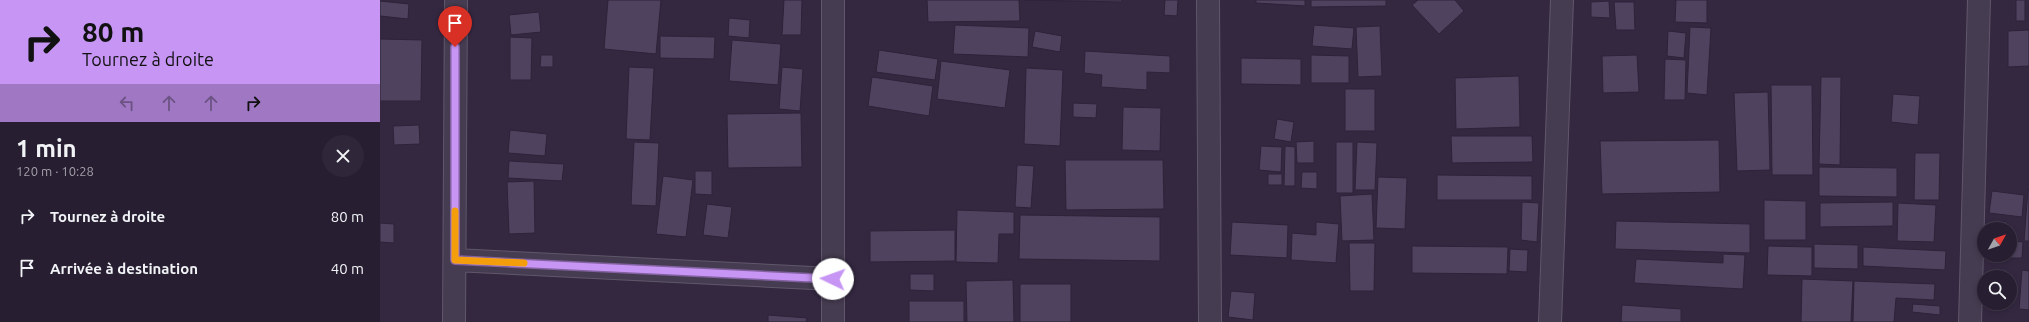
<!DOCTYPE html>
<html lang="fr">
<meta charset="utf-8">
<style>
:root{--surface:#271e31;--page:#2f2739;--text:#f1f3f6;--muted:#a4a2ab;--line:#433c4d}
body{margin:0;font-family:Ubuntu,sans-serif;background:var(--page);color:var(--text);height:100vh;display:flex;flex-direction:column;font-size:15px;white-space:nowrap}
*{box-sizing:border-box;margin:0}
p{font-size:13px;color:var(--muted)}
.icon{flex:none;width:22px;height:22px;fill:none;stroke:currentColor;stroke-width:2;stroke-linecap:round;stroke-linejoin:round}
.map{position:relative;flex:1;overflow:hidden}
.details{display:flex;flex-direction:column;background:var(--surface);width:380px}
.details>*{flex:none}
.banner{background:#c795f4;color:#111;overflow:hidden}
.needle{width:26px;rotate:50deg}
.controls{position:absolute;left:1597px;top:222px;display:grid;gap:8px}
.controls a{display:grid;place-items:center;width:40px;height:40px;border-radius:50%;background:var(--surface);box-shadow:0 2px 6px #0003,0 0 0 1px var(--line);font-size:20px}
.pin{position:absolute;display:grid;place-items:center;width:34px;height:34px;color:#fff;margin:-41px -17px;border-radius:50% 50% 50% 0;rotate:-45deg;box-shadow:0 0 4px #0007}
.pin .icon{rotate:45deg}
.me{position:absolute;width:44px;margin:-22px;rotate:273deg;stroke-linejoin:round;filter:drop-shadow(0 0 3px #0008)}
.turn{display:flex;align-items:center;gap:14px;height:84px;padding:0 16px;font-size:18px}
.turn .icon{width:52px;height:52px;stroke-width:2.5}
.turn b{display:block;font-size:28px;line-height:34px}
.lanes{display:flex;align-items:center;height:38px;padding:0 16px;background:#0003;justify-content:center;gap:20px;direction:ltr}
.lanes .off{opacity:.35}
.round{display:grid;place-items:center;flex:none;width:42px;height:42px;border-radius:21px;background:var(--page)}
.head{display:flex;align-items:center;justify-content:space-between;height:68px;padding:0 16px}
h1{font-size:24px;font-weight:700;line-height:30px}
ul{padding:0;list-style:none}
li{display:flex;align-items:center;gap:12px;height:52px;padding:0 16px}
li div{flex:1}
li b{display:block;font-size:15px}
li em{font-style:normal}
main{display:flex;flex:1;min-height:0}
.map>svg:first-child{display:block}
.building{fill:#4f425f;stroke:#2d2238}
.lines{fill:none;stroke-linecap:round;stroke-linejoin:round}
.minor-casing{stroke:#61576b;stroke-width:24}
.minor{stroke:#463c51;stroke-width:22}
.route-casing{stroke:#81619f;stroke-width:10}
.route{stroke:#c795f4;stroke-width:7}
.slow{stroke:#f59e0b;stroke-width:7}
</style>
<main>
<section class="details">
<div class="banner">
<div class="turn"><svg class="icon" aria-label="right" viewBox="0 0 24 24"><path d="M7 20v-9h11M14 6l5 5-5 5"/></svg><div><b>80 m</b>Tournez à droite</div></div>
<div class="lanes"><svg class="icon off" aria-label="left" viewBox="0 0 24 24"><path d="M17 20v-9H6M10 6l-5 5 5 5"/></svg><svg class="icon off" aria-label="ahead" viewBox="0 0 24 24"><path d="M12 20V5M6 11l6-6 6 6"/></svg><svg class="icon off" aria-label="ahead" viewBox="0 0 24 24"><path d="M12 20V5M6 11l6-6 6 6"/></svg><svg class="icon" aria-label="right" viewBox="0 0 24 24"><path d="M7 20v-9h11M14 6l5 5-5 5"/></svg></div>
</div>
<div class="head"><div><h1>1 min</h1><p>120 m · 10:28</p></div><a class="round"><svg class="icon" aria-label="close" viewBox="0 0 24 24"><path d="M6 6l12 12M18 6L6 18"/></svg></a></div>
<ul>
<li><svg class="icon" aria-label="right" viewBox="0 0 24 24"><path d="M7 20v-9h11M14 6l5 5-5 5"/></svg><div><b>Tournez à droite</b></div><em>80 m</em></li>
<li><svg class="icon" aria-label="arrive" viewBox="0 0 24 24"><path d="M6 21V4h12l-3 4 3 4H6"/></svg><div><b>Arrivée à destination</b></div><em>40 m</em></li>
</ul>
</section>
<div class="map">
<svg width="1649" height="322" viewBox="0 0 1649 322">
<rect width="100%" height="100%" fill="#342841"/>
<path class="building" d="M228 0H281L276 54 224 49Z
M404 0H422L421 35H402Z
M547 0H639L640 21 548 22Z
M644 0H742V2Z
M785 0H798L797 16 784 15Z
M876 0H925V6L876 3Z
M931 0H1006V6L931 7Z
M1038 0H1075L1084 11 1059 34 1032 5Z
M1296 0H1327V23L1295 22Z
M1636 0H1645V21H1636Z
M0 1 29 4 28 19 0 16Z
M1229 1 1230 18 1211 17V2Z
M1234 2H1254L1255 30H1236Z
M159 12 161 32 131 35 129 15Z
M349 18 370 20 369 38 348 36Z
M575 25 649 28 648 57 573 54Z
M934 25 974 28 972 49 932 46Z
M1000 26 1002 76 978 77 976 27Z
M1310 27 1331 28 1327 95 1307 93Z
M1649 30V66L1628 67V31Z
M655 31 682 36 680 52 652 47Z
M1288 31 1306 33 1304 58 1287 56Z
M280 36 335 37 334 59 280 58Z
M130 37 152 38 151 80H130Z
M0 39 42 40 41 101H0Z
M352 40 401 44 398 85 349 81Z
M499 50 558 59 555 80 496 72Z
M705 51 790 56V73L767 72V90L721 87 722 75 704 73Z
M161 55H173V67H160Z
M931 55 969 56V83H931Z
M1257 55 1259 92 1223 93 1222 56Z
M861 58 921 59V85L861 84Z
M1285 59 1306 60 1305 100H1284Z
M561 61 630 70 625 108 557 99Z
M249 67 274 68 270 140 246 139Z
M402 67 423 69 420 111 399 109Z
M646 68 683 70 680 146 644 144Z
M1139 76 1140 127 1076 129 1075 78Z
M492 77 553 86 549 116 488 106Z
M1441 77H1461L1460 165 1439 164Z
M1391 85H1432L1433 175H1392Z
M965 89H995V131H965Z
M1388 92 1390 170 1357 171 1354 93Z
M1513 94 1540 96 1538 125 1511 122Z
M693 103 717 104 716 118 693 117Z
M743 107 781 108 780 151 742 150Z
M421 113 422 167 348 168 347 114Z
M897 119 914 122 911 142 894 139Z
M39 125 40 144 14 145 13 126Z
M130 130 167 134 165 156 128 153Z
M1071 136H1152L1153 162 1072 163Z
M1339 140 1340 192 1222 194 1220 141Z
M934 141V163H917L916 142Z
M254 142 279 143 276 206 251 205Z
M956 142H973V193H956Z
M977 142 997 143 995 190H975Z
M881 146 902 147 901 172 879 170Z
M905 146 915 147V186H904Z
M1535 153H1560L1559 200H1534Z
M685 160H783L784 209 686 210Z
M129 161 184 164 182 181 128 178Z
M637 165 654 166 651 208 635 207Z
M1439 167 1517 168V197L1439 196Z
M315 171H332V195L315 194Z
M922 172H937V189L921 188Z
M888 174H902V185H888Z
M1057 175 1152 176V200H1057Z
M283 176 313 180 306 237 276 234Z
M998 177 1027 178 1025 229 996 228Z
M154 181 155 233 129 234 127 182Z
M1648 189 1649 190V241H1644Z
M1612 191 1644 195 1642 217 1609 213Z
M992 194 994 240 962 241 960 196Z
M1384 200 1426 201V240H1384Z
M1142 202 1159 203 1157 242 1141 240Z
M1513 202V226L1440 227V203Z
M1518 203 1556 205 1554 242 1517 241Z
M327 204 352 207 348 238 323 235Z
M577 210 634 212V234H619L618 263 576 262Z
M640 215 780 217V261L639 259Z
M1236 221 1370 224V253L1235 249Z
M852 222 908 225 907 258 850 255Z
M936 222 959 224 956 263 911 260 912 233 936 235Z
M1613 222H1627V229H1612Z
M0 223 14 224V243L0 242Z
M575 230V261L490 262V231Z
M1630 241 1643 242 1642 258H1628Z
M969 243H995L994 291H970Z
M1434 244 1478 245V269L1434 268Z
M1032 246 1128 247 1127 274 1032 273Z
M1388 246 1432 247V276L1387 275Z
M1483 247 1566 251 1565 270 1483 266Z
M1130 249 1148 250 1147 272 1129 271Z
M1343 254 1365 255 1363 289 1254 283 1256 259 1343 263Z
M1642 270 1649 271V310L1639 309Z
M530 274H554V291L530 290Z
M1622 275 1632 276 1631 303H1621H1630V277H1622Z
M1422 279 1473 281 1471 322H1421Z
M633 280 634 322H587L586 281Z
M1474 281 1555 284 1554 300 1516 298 1514 322H1473Z
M640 284H691V322H640Z
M851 291 875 293 873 320 848 317Z
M529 301H584V322H529Z
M1533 304 1560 306V315L1532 312Z
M1242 305 1301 309V322H1241Z
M388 315 427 318 426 322H388Z"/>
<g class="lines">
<defs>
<path id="minor" d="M828 0 830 322
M75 260 453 279
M74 322 76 0
M453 322V0
M1170 322 1182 0
M1590 322 1599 0"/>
</defs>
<use href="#minor" class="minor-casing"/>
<use href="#minor" class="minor"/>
</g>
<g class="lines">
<defs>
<path id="route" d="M75 47V260L453 279"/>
</defs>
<use href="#route" class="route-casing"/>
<use href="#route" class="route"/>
<path class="slow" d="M75 211V260L144 263"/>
</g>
</svg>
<div class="controls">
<a><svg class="needle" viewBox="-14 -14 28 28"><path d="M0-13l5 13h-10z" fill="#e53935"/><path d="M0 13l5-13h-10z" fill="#a4a2ab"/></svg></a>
<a><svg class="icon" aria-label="search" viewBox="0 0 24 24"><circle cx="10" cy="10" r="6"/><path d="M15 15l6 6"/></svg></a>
</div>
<div class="pin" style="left:75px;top:47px;background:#d93025"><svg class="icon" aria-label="arrive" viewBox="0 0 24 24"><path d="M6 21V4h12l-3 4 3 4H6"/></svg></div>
<svg class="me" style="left:453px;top:279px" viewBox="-20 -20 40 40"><circle r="19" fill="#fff"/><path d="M0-13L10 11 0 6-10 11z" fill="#c795f4"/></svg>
</div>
</main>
